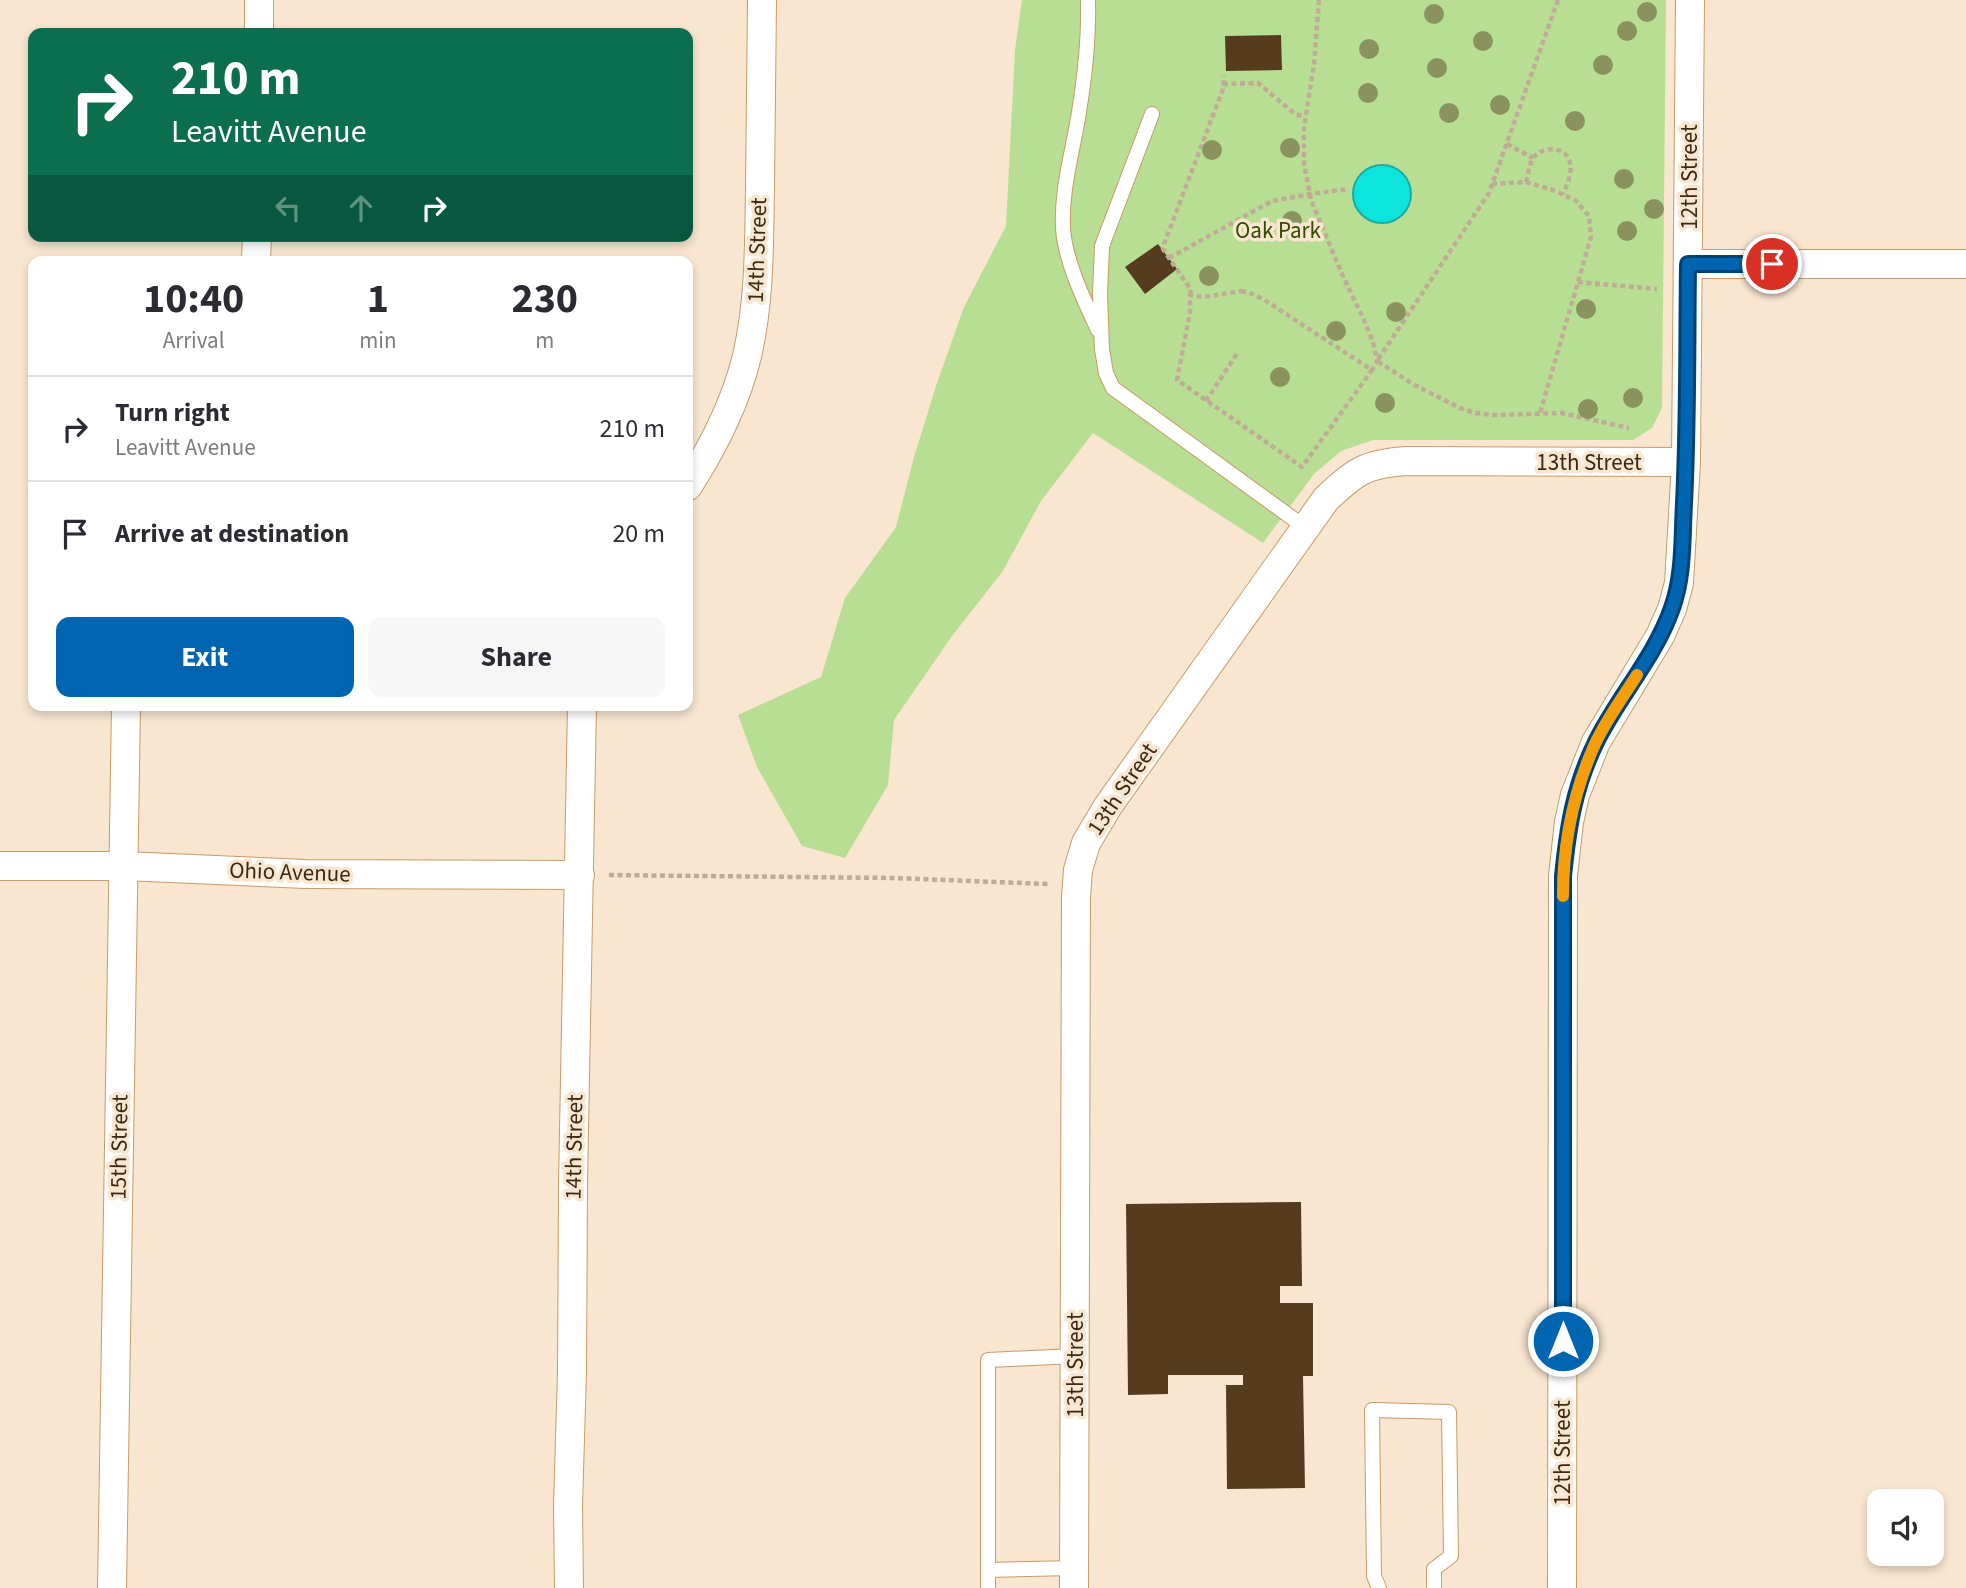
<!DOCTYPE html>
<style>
:root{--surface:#fff;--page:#f7f7f7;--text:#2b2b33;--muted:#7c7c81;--line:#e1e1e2;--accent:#0065b1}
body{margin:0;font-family:"Source Sans 3",sans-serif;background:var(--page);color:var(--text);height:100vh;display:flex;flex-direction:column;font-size:26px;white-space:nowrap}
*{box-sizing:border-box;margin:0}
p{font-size:23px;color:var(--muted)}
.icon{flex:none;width:38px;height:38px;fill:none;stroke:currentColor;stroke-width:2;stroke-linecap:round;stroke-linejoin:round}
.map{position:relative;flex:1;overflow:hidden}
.panel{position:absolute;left:28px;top:256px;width:665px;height:455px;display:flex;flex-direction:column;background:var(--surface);border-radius:14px;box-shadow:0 4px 10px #0003}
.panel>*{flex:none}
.top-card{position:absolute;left:28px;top:28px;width:665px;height:214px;border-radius:14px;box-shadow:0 4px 10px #0003;background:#0b6e4f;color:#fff;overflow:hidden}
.tools{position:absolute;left:1867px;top:1489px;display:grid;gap:14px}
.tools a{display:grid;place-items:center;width:77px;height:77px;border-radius:14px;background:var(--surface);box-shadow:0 4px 10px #0003;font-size:35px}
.pin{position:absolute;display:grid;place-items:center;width:60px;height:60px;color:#fff;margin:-30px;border:4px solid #fff;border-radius:50%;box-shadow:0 2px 7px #0007}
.me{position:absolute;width:77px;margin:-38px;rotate:0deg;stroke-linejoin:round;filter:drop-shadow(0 0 5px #0008)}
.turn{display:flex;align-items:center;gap:24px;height:147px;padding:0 28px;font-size:32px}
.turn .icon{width:91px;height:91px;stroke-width:2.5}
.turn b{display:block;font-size:49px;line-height:60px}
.lanes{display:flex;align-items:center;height:66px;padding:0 28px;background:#0003;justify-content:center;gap:35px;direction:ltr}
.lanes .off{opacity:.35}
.eta{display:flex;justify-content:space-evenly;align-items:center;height:119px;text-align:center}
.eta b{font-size:42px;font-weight:700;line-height:49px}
.primary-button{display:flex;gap:14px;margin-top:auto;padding:14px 28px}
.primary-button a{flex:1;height:80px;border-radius:14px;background:var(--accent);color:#fff;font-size:28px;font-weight:700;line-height:80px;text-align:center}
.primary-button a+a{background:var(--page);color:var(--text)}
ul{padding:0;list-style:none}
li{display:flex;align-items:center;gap:21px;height:105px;padding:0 28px;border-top:2px solid var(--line)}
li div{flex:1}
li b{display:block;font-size:26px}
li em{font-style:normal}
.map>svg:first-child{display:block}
.green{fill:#b8de93}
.water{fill:#0de4dc;stroke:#1baca0;stroke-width:2}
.building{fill:#553c1e}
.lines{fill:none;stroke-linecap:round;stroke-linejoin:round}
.lane-casing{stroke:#c89b66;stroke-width:16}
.street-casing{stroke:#c89b66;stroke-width:30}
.path{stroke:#bfac97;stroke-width:4.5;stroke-dasharray:5 3.5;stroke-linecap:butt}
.lane{stroke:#fff;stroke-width:14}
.street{stroke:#fff;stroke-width:28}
.tree{fill:#8a925f}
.route-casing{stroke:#004273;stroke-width:18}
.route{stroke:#0065b1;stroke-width:12}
.slow{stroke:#f59e0b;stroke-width:12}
.labels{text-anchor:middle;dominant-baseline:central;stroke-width:7;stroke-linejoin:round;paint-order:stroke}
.street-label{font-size:23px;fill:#3b2913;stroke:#f9e6d1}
.park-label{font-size:23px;fill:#304e01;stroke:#f9e6d1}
</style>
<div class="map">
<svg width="1966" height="1588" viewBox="0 0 1966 1588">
<rect width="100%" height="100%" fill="#f9e6d1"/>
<path class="green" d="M1022 0H1666L1662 408 1652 428 1633 440H1373L1341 451 1314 474 1263 543 1093 433 1041 501 1003 571 952 636 894 720 888 785 845 858 802 846 757 767 738 715 821 677 845 598 896 527 914 457 936 386 964 307 1006 226 1015 50Z"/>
<path class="water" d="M1353 194a29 29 0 1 1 58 0a29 29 0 1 1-58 0Z"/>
<path class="building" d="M1281 35 1282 70 1226 71 1225 36Z
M1158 244 1177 269 1145 294 1125 267Z
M1301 1202 1302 1286H1280V1303H1313V1376H1303L1305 1488 1227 1489 1226 1385H1243V1375H1168V1394L1128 1395 1126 1204Z"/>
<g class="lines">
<defs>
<path id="lane" d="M1088 0C1089 38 1085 75 1079 112 1073 151 1061 189 1063 228 1065 261 1084 300 1098 330
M1152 114 1102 246 1100 294 1102 349 1106 373 1113 388 1306 528
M1074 1568 988 1570V1360L1075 1356
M988 1570V1588
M1379 1588 1374 1576 1372 1410 1449 1412 1451 1556 1434 1569V1588"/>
<path id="street" d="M259 33V0
M256 261 257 236
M1688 264H1966
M688 486C713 447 736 402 747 356 760 300 759 243 760 186 761 124 761 62 762 0
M0 866H124L305 874 580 875
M112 1588 126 705
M569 1588 568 1506 572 1372 573 1185 582 705
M1074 1588 1076 897 1078 870 1086 843 1108 806 1326 499C1356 471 1365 464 1406 461L1686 462
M1562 1588 1563 876 1569 822 1575 795 1596 742 1660 636 1672 609 1679 583 1686 462 1690 0"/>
</defs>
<use href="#lane" class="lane-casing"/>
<use href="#street" class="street-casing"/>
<path class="path" d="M1319 0 1314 64 1304 128V164L1311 200 1342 274 1364 320 1373 342 1377 361 1372 370
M1558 0 1489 193 1377 361 1413 384 1460 408 1475 413 1494 415 1562 413 1629 428
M1223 84 1258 83 1295 114 1305 117
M1507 144 1533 158
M1526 182C1528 175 1529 166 1532 160 1538 148 1559 145 1567 156 1575 167 1568 183 1563 194
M1492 184 1526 182 1553 190 1575 200 1589 216 1591 237 1540 413
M1169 258 1272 201 1310 194 1349 189
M1578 282 1657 289
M1241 291 1250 293 1263 299 1372 370 1302 467 1177 380 1190 312V295L1204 297Z
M1190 295 1191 290 1163 249 1164 244 1223 89 1224 76
M1206 401 1238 352
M609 875 893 878 1048 884"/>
<use href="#lane" class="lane"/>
<use href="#street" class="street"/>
</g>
<g class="tree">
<circle cx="1647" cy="12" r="10"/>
<circle cx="1434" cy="14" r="10"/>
<circle cx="1627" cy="31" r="10"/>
<circle cx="1483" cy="41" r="10"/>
<circle cx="1369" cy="49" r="10"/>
<circle cx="1603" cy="65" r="10"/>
<circle cx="1437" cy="68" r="10"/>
<circle cx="1368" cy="93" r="10"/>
<circle cx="1500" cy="105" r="10"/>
<circle cx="1449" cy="113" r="10"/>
<circle cx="1575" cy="121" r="10"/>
<circle cx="1290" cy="148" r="10"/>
<circle cx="1212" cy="150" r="10"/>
<circle cx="1624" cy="179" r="10"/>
<circle cx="1654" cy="209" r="10"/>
<circle cx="1292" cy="221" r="10"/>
<circle cx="1627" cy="231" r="10"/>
<circle cx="1209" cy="276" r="10"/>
<circle cx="1586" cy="309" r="10"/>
<circle cx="1396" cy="312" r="10"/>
<circle cx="1336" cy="331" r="10"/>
<circle cx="1280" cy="377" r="10"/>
<circle cx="1633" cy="398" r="10"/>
<circle cx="1385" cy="403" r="10"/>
<circle cx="1588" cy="409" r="10"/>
</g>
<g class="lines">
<defs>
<path id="route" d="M1563 1341V876C1568 827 1574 787 1596 742 1618 697 1655 657 1672 608 1684 575 1682 538 1684 503 1688 423 1687 344 1688 264H1772"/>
</defs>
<use href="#route" class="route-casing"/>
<use href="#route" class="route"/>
<path class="slow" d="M1563 896C1563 843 1573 793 1595 744 1606 720 1623 697 1637 675"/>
</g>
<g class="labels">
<g class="street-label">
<text transform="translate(1689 177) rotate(-90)">12th Street</text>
<text transform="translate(757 250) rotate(-88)">14th Street</text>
<text x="1589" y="462">13th Street</text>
<text transform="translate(1122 789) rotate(-56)">13th Street</text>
<text transform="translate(290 872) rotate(2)">Ohio Avenue</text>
<text transform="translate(119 1147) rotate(-89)">15th Street</text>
<text transform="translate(574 1147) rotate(-89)">14th Street</text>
<text transform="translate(1075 1365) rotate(-90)">13th Street</text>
<text transform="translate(1562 1453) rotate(-90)">12th Street</text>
</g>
<g class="park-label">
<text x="1278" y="230">Oak Park</text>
</g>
</g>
</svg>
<div class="tools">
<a><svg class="icon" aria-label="sound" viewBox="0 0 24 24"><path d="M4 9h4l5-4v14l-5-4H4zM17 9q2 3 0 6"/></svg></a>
</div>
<div class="pin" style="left:1772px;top:264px;background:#d93025"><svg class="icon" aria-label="arrive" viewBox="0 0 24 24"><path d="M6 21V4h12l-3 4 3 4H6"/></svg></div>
<svg class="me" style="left:1563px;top:1341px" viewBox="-20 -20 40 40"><circle r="17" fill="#0065b1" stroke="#fff" stroke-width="3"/><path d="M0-11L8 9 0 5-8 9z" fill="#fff"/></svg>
<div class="top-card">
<div class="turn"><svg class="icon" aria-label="right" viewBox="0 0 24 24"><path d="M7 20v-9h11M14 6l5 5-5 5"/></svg><div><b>210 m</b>Leavitt Avenue</div></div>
<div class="lanes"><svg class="icon off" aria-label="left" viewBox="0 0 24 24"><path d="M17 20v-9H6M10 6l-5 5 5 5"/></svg><svg class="icon off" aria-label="ahead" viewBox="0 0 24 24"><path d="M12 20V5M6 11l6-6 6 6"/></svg><svg class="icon" aria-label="right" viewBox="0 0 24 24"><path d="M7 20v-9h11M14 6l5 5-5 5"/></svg></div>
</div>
<section class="panel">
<div class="eta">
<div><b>10:40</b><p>Arrival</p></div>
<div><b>1</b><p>min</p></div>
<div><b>230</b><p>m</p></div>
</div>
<ul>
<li><svg class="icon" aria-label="right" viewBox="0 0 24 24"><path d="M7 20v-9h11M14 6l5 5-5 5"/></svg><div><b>Turn right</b><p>Leavitt Avenue</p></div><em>210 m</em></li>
<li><svg class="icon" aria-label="arrive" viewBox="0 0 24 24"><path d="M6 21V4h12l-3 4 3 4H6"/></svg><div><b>Arrive at destination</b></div><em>20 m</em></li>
</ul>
<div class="primary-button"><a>Exit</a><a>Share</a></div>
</section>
</div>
